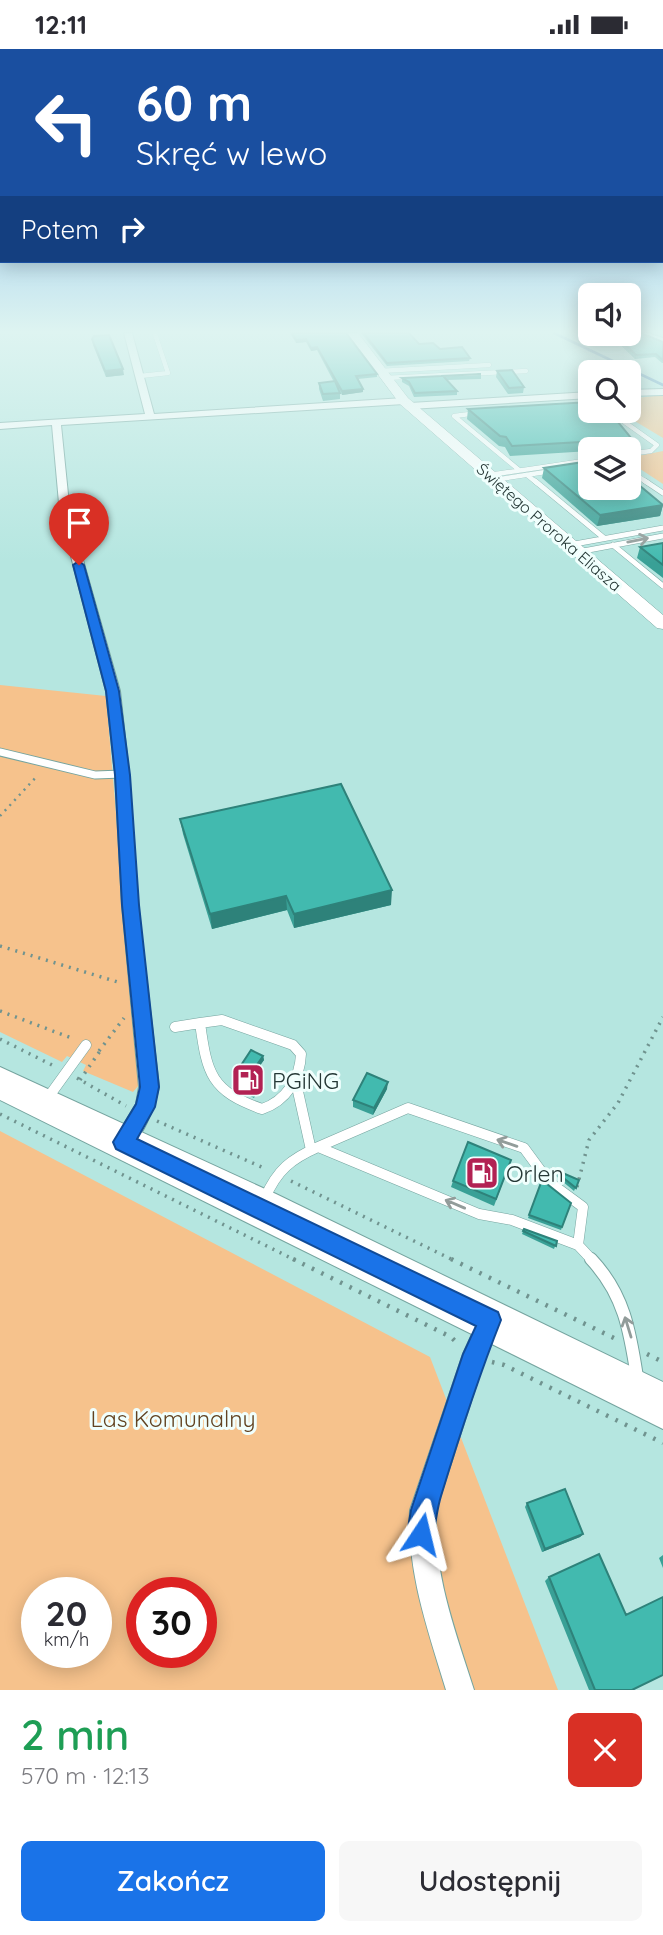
<!DOCTYPE html>
<html lang="pl">
<meta charset="utf-8">
<style>
:root{--surface:#fff;--page:#f7f7f7;--text:#2b2b33;--muted:#7c7c81;--accent:#1a73e8}
body{margin:0;font-family:Quicksand,sans-serif;background:var(--page);color:var(--text);height:100vh;display:flex;flex-direction:column;font-size:26px;white-space:nowrap}
*{box-sizing:border-box;margin:0}
p{font-size:23px;color:var(--muted)}
.icon{flex:none;width:38px;height:38px;fill:none;stroke:currentColor;stroke-width:2;stroke-linecap:round;stroke-linejoin:round}
.map{position:relative;height:1641px;overflow:hidden}
.side{display:flex;flex-direction:column;background:var(--surface);flex:1}
.side>*{flex:none}
.top-card{position:absolute;left:0px;top:0px;width:663px;height:214px;box-shadow:0 4px 18px #0003;background:#1a4fa0;color:#fff;overflow:hidden}
.fabs{position:absolute;left:578px;top:234px;display:grid;gap:14px}
.fabs a{display:grid;place-items:center;width:63px;height:63px;border-radius:10px;background:var(--surface);box-shadow:0 4px 18px #0003;font-size:35px}
.speed{position:absolute;left:21px;top:1528px;display:flex;gap:14px;font-size:35px;font-weight:700;text-align:center}
.speed>*{display:grid;place-content:center;width:91px;height:91px;border-radius:50%;background:var(--surface);box-shadow:0 4px 18px #0003;line-height:1}
.speed small{font-size:18px;font-weight:400}
.speed .limit{border:10px solid #d22;background:#fff;color:#111}
.pin{position:absolute;display:grid;place-items:center;width:60px;height:60px;color:#fff;margin:-72px -30px;border-radius:50% 50% 50% 0;rotate:-45deg;box-shadow:0 0 7px #0007}
.pin .icon{rotate:45deg}
.me{position:absolute;width:77px;margin:-38px;rotate:10deg;stroke-linejoin:round;filter:drop-shadow(0 0 5px #0008)}
.turn{display:flex;align-items:center;gap:24px;height:147px;padding:0 21px;font-size:32px}
.turn .icon{width:91px;height:91px;stroke-width:2.5}
.turn b{display:block;font-size:49px;line-height:60px}
.then{display:flex;align-items:center;height:66px;padding:0 21px;background:#0003;gap:14px;font-size:26px}
.round{display:grid;place-items:center;flex:none;width:74px;height:74px;border-radius:10px;background:var(--page)}
.overview{display:flex;align-items:center;justify-content:space-between;height:119px;padding:0 21px}
h1{font-size:42px;font-weight:600;line-height:52px;color:#1e9e55}
.cta{display:flex;gap:14px;margin-top:auto;padding:14px 21px}
.cta a{flex:1;height:80px;border-radius:10px;background:var(--accent);color:#fff;font-size:28px;font-weight:600;line-height:80px;text-align:center}
.cta a+a{background:var(--page);color:var(--text)}
.status{display:flex;justify-content:space-between;align-items:center;height:49px;padding:0 35px;background:var(--surface);direction:ltr}
.status svg{height:19px;fill:currentColor}
.map>svg:first-child{display:block}
.green{fill:#f6c28c;fill-rule:evenodd}
.lines{fill:none;stroke-linecap:round;stroke-linejoin:round}
.stream{stroke:#4383b5;stroke-width:2.5}
.lane-far4-casing{stroke:#75a49f;stroke-width:5}
.lane-far3-casing{stroke:#75a49f;stroke-width:6}
.lane-far2-casing{stroke:#75a49f;stroke-width:9}
.lane-far1-casing{stroke:#75a49f;stroke-width:11}
.lane-casing{stroke:#75a49f;stroke-width:14}
.street-casing{stroke:#75a49f;stroke-width:2}
.secondary-casing{stroke:#75a49f;stroke-width:1}
.highway-casing{stroke:#75a49f;stroke-width:2}
.path-far2{stroke:#70938f;stroke-width:2.5;stroke-dasharray:2 5;stroke-linecap:butt}
.path-far1{stroke:#70938f;stroke-width:3.5;stroke-dasharray:2 6;stroke-linecap:butt}
.path{stroke:#70938f;stroke-width:4.5;stroke-dasharray:2.5 8;stroke-linecap:butt}
.lane-far4{stroke:#fff;stroke-width:4.5}
.lane-far3{stroke:#fff;stroke-width:5}
.lane-far2{stroke:#fff;stroke-width:7}
.lane-far1{stroke:#fff;stroke-width:10}
.lane{stroke:#fff;stroke-width:12}
.street{fill:#fff;fill-rule:evenodd}
.secondary{fill:#fff;fill-rule:evenodd}
.highway{fill:#fff;fill-rule:evenodd}
.wall{fill:#39a096}
.shaded-wall{fill:#2e827a}
.building{fill:#42baaf;stroke:#2e827a;stroke-width:2}
.oneway{stroke:#929c9a}
.route{fill:#1a73e8;stroke:#114b97;stroke-width:2}
.labels{text-anchor:middle;dominant-baseline:central;stroke-width:6;stroke-linejoin:round;paint-order:stroke}
.far-street-label{font-size:16px;fill:#253836;stroke:#f0fffd}
.near-poi-label{font-size:23px;fill:#253836;stroke:#f0fffd;text-anchor:start}
.near-park-label{font-size:23px;fill:#624321;stroke:#f0fffd}
</style>
<div class="status"><b>12:11</b><svg viewBox="0 0 49 12"><path d="M0 12V9h3v3zM5 12V6h3v6zM10 12V3h3v9zM15 12V0h3v12zM26 1h20v11H26zM47 4h2v5h-2z"/></svg></div>
<div class="map">
<svg width="663" height="1641" viewBox="0 0 663 1641">
<rect width="100%" height="100%" fill="#b5e6e0"/>
<path class="green" d="M663 346V389L618 362H628V350Z
M663 402V435L628 412V409Z
M0 636 106 647 139 1036 133 1043 83 1022 86 1016 67 1007 62 1013 0 983Z
M0 1082 430 1308 558 1641H0ZM37 1544H96V1603H37ZM142 1544H201V1603H142Z"/>
<g class="lines">
<path class="stream" d="M554 284 663 336"/>
<defs>
<path id="lane-far4" d="M379 322 489 316
M140 327 168 324 155 285
M385 329 526 322
M609 362 657 396 651 402 628 405
M478 364 454 367 519 421
M628 421 648 434
M489 426 590 411
M527 426 537 434
M494 431 552 422"/>
<path id="lane-far3" d="M535 432 604 489
M645 432 663 444
M569 496 663 479
M613 496 663 537
M578 503 663 487"/>
<path id="lane-far2" d="M0 703 95 726 122 725"/>
<path id="lane-far1" d="M222 971 293 996 301 1005C300 1030 286 1052 262 1060 211 1042 207 1025 200 974Z
M175 978 200 974
M295 1029 311 1101
M47 1050 86 996
M318 1098 408 1059 524 1099 549 1133 583 1158 578 1196
M265 1149C277 1121 291 1110 318 1098L479 1165 512 1171 578 1196 593 1212"/>
<path id="lane" d="M591 1210C624 1245 630 1282 637 1328"/>
<path id="street" d="M124 284H132L154 365 404 349 408 352 404 355 61 376 70 465 120 642 129 725 138 856 159 1038C155 1056 142 1095 123 1102L116 1100 113 1093 136 1055 139 1038 122 856 115 725 106 642 60 465 52 376 0 380V374L145 365Z
M637 284H648L663 289V294Z
M663 340V346L628 347V341Z
M590 343V349L410 360 406 357 410 354Z
M490 1260 498 1263 501 1271 486 1306 436 1461C433 1524 455 1581 474 1641H446C428 1581 407 1524 410 1461L463 1305 482 1263Z"/>
<path id="secondary" d="M347 284H358L408 349 663 566V580L657 579 400 355Z"/>
<path id="highway" d="M0 1018 276 1145 663 1333V1380L0 1051Z"/>
</defs>
<use href="#lane-far4" class="lane-far4-casing"/>
<use href="#lane-far3" class="lane-far3-casing"/>
<use href="#lane-far2" class="lane-far2-casing"/>
<use href="#lane-far1" class="lane-far1-casing"/>
<use href="#lane" class="lane-casing"/>
<use href="#street" class="street-casing"/>
<use href="#secondary" class="secondary-casing"/>
<use href="#highway" class="highway-casing"/>
<path class="path-far2" d="M0 767 38 726"/>
<path class="path-far1" d="M0 897 121 934
M0 962 74 990
M0 990 56 1018
M99 1002 124 969
M77 1029 126 1057
M80 1031 100 1002
M0 1065 297 1212
M157 1072 266 1120
M291 1132 455 1212
M577 1138 589 1091 618 1054 663 968"/>
<path class="path" d="M293 1210 451 1288 459 1296
M451 1210 616 1290
M647 1305 663 1313
M492 1313 504 1316 663 1394"/>
<use href="#lane-far4" class="lane-far4"/>
<use href="#lane-far3" class="lane-far3"/>
<use href="#lane-far2" class="lane-far2"/>
<use href="#lane-far1" class="lane-far1"/>
<use href="#lane" class="lane"/>
<use href="#street" class="street"/>
<use href="#secondary" class="secondary"/>
<use href="#highway" class="highway"/>
</g>
<path class="wall" d="M290 284H346L377 325V328L358 330 363 340V343L342 346 336 334 340 344V350L323 352 319 340V334L334 333 317 301 311 302 306 293 296 294Z
M361 284H409L419 295 440 300 470 309 469 312 387 317Z
M609 285H628L663 293V314H662L655 308 635 310Z
M92 290 124 326 106 328 93 296Z
M497 322 524 338 523 344 508 345 496 328Z
M481 326V330L447 331 457 342V346L414 348 409 337 402 333V329Z
M468 360 632 390 630 400H627L590 401V402L510 407 505 398 499 397 467 370Z
M544 419 663 456 660 467 597 477 542 429Z
M663 494V529L637 509 640 498Z
M180 770 391 856 294 879 287 861 212 880 183 785Z
M263 1007 264 1011 248 1033 236 1028V1024Z
M240 1039 256 1045 254 1049 241 1042Z
M387 1040 373 1066 353 1058V1051Z
M509 1117 494 1157 451 1138 453 1132Z
M551 1119 579 1131 574 1142 550 1122Z
M542 1131 571 1154 561 1181 528 1169Z
M524 1180 557 1192 554 1200 522 1185Z
M527 1454 583 1485 580 1488 542 1503 525 1458Z
M663 1506V1519L659 1509Z
M549 1528 632 1641H589L545 1532Z"/>
<path class="shaded-wall" d="M306 290V293L296 294V291Z
M317 298V301L311 302V299Z
M123 320 124 326 106 328 105 322Z
M363 340V343L342 346V342Z
M629 390H632L630 400H627Z
M663 456 660 467 597 477 600 466Z
M392 841 391 856 294 879V865Z
M286 847 287 861 212 880 210 865Z
M263 1007 264 1011 248 1033 247 1030Z
M388 1033 387 1040 373 1066 374 1059Z
M583 1485 580 1488 542 1503 545 1500Z"/>
<path class="building" d="M292 284H346L377 325 356 327 363 340 342 342 317 298 311 299 306 290 296 291Z
M364 284H409L419 295 433 294 440 300 462 298 470 309 387 314Z
M628 284H641L663 293V311L656 305 636 306 614 285H628Z
M109 286 123 320 105 322 92 290 94 287Z
M512 321 524 338 509 339 497 322Z
M481 325 443 327 457 342 415 344 409 333 402 329Z
M335 332 340 344 323 345 319 334Z
M590 353V362H609L632 390 512 397 506 388 500 387 468 360Z
M590 412V439H628V427L663 456 600 466 544 419Z
M663 494V516L640 498Z
M341 735 392 841 294 865 286 847 210 865 180 770Z
M251 1001 263 1007 247 1030 236 1024Z
M367 1024 388 1033 374 1059 353 1051Z
M242 1036 255 1042 253 1045 240 1039Z
M468 1093 511 1111 496 1150 453 1132Z
M551 1119 579 1131 576 1139Z
M542 1131 571 1154 562 1178 529 1166Z
M524 1180 557 1192 556 1197 523 1182Z
M565 1440 583 1485 545 1500 527 1454Z
M599 1505 626 1566 663 1548V1626L632 1641H595L549 1528Z"/>
<defs><path id="oneway-shaft" d="M-6 0H5M1.5-3L5.5 0L1.5 3" fill="none" stroke-width="1.6" stroke-linecap="round" stroke-linejoin="round" transform="scale(1.75)"/></defs>
<g class="oneway">
<use href="#oneway-shaft" transform="translate(638 491) rotate(-11)"/>
<use href="#oneway-shaft" transform="translate(507 1094) rotate(-161)"/>
<use href="#oneway-shaft" transform="translate(455 1155) rotate(-157)"/>
<use href="#oneway-shaft" transform="translate(628 1278) rotate(-107)"/>
</g>
<linearGradient id="sky" x2="0" y2="1"><stop stop-color="#6bade9"/><stop offset="0.55" stop-color="#def4f1"/><stop offset="1" stop-color="#def4f1" stop-opacity="0"/></linearGradient>
<rect width="663" height="514" fill="url(#sky)"/>
<path class="route" d="M79 512 84 516 119 642 130 726 139 856 159 1038 155 1058 137 1090 498 1263 501 1271C478 1329 459 1388 441 1447 436 1463 436 1479 430 1494L421 1498 411 1494 407 1485 411 1461 463 1305 476 1277 116 1100 113 1093 136 1055 140 1038 122 856 115 726 106 642 73 516Z"/>
<defs>
<symbol id="fuel-square" viewBox="-11 -11 22 22"><rect x="-9" y="-9" width="18" height="18" rx="4" fill="#b22253" stroke="#f0fffd"/><path d="M-5.5-6h7V0h2V4h1.3V-2.5L3-4.5l.8-.8L6-3V5H2.5V1h-1V6h-7ZM-4.2-4.7v3.2H.2V-4.7Z" fill="#fff"/></symbol>
</defs>
<g fill-rule="evenodd">
<use href="#fuel-square" x="229" y="1012" width="38" height="38"/>
<use href="#fuel-square" x="463" y="1105" width="38" height="38"/>
</g>
<g class="labels">
<g class="far-street-label">
<text transform="translate(549 478) rotate(41)">Świętego Proroka Eliasza</text>
</g>
<g class="near-poi-label">
<text x="272" y="1031">PGiNG</text>
<text x="506" y="1124">Orlen</text>
</g>
<g class="near-park-label">
<text x="173" y="1369">Las Komunalny</text>
</g>
</g>
</svg>
<div class="fabs">
<a><svg class="icon" aria-label="sound" viewBox="0 0 24 24"><path d="M4 9h4l5-4v14l-5-4H4zM17 9q2 3 0 6"/></svg></a>
<a><svg class="icon" aria-label="search" viewBox="0 0 24 24"><circle cx="10" cy="10" r="6"/><path d="M15 15l6 6"/></svg></a>
<a><svg class="icon" aria-label="layers" viewBox="0 0 24 24"><path d="M12 4l9 5-9 5-9-5zM3 14l9 5 9-5"/></svg></a>
</div>
<div class="speed"><div>20<small>km/h</small></div><div class="limit">30</div></div>
<div class="pin" style="left:79px;top:516px;background:#d93025"><svg class="icon" aria-label="arrive" viewBox="0 0 24 24"><path d="M6 21V4h12l-3 4 3 4H6"/></svg></div>
<svg class="me" style="left:421px;top:1485px" viewBox="-20 -20 40 40"><path d="M0-17L14 15 0 8-14 15z" fill="#1a73e8" stroke="#fff" stroke-width="4"/></svg>
<div class="top-card">
<div class="turn"><svg class="icon" aria-label="left" viewBox="0 0 24 24"><path d="M17 20v-9H6M10 6l-5 5 5 5"/></svg><div><b>60 m</b>Skręć w lewo</div></div>
<div class="then">Potem<svg class="icon" aria-label="right" viewBox="0 0 24 24"><path d="M7 20v-9h11M14 6l5 5-5 5"/></svg></div>
</div>
</div>
<section class="side">
<div class="overview"><div><h1>2 min</h1><p>570 m · 12:13</p></div><a class="round" style="background:#d93025;color:#fff"><svg class="icon" aria-label="close" viewBox="0 0 24 24"><path d="M6 6l12 12M18 6L6 18"/></svg></a></div>
<div class="cta"><a>Zakończ</a><a>Udostępnij</a></div>
</section>
